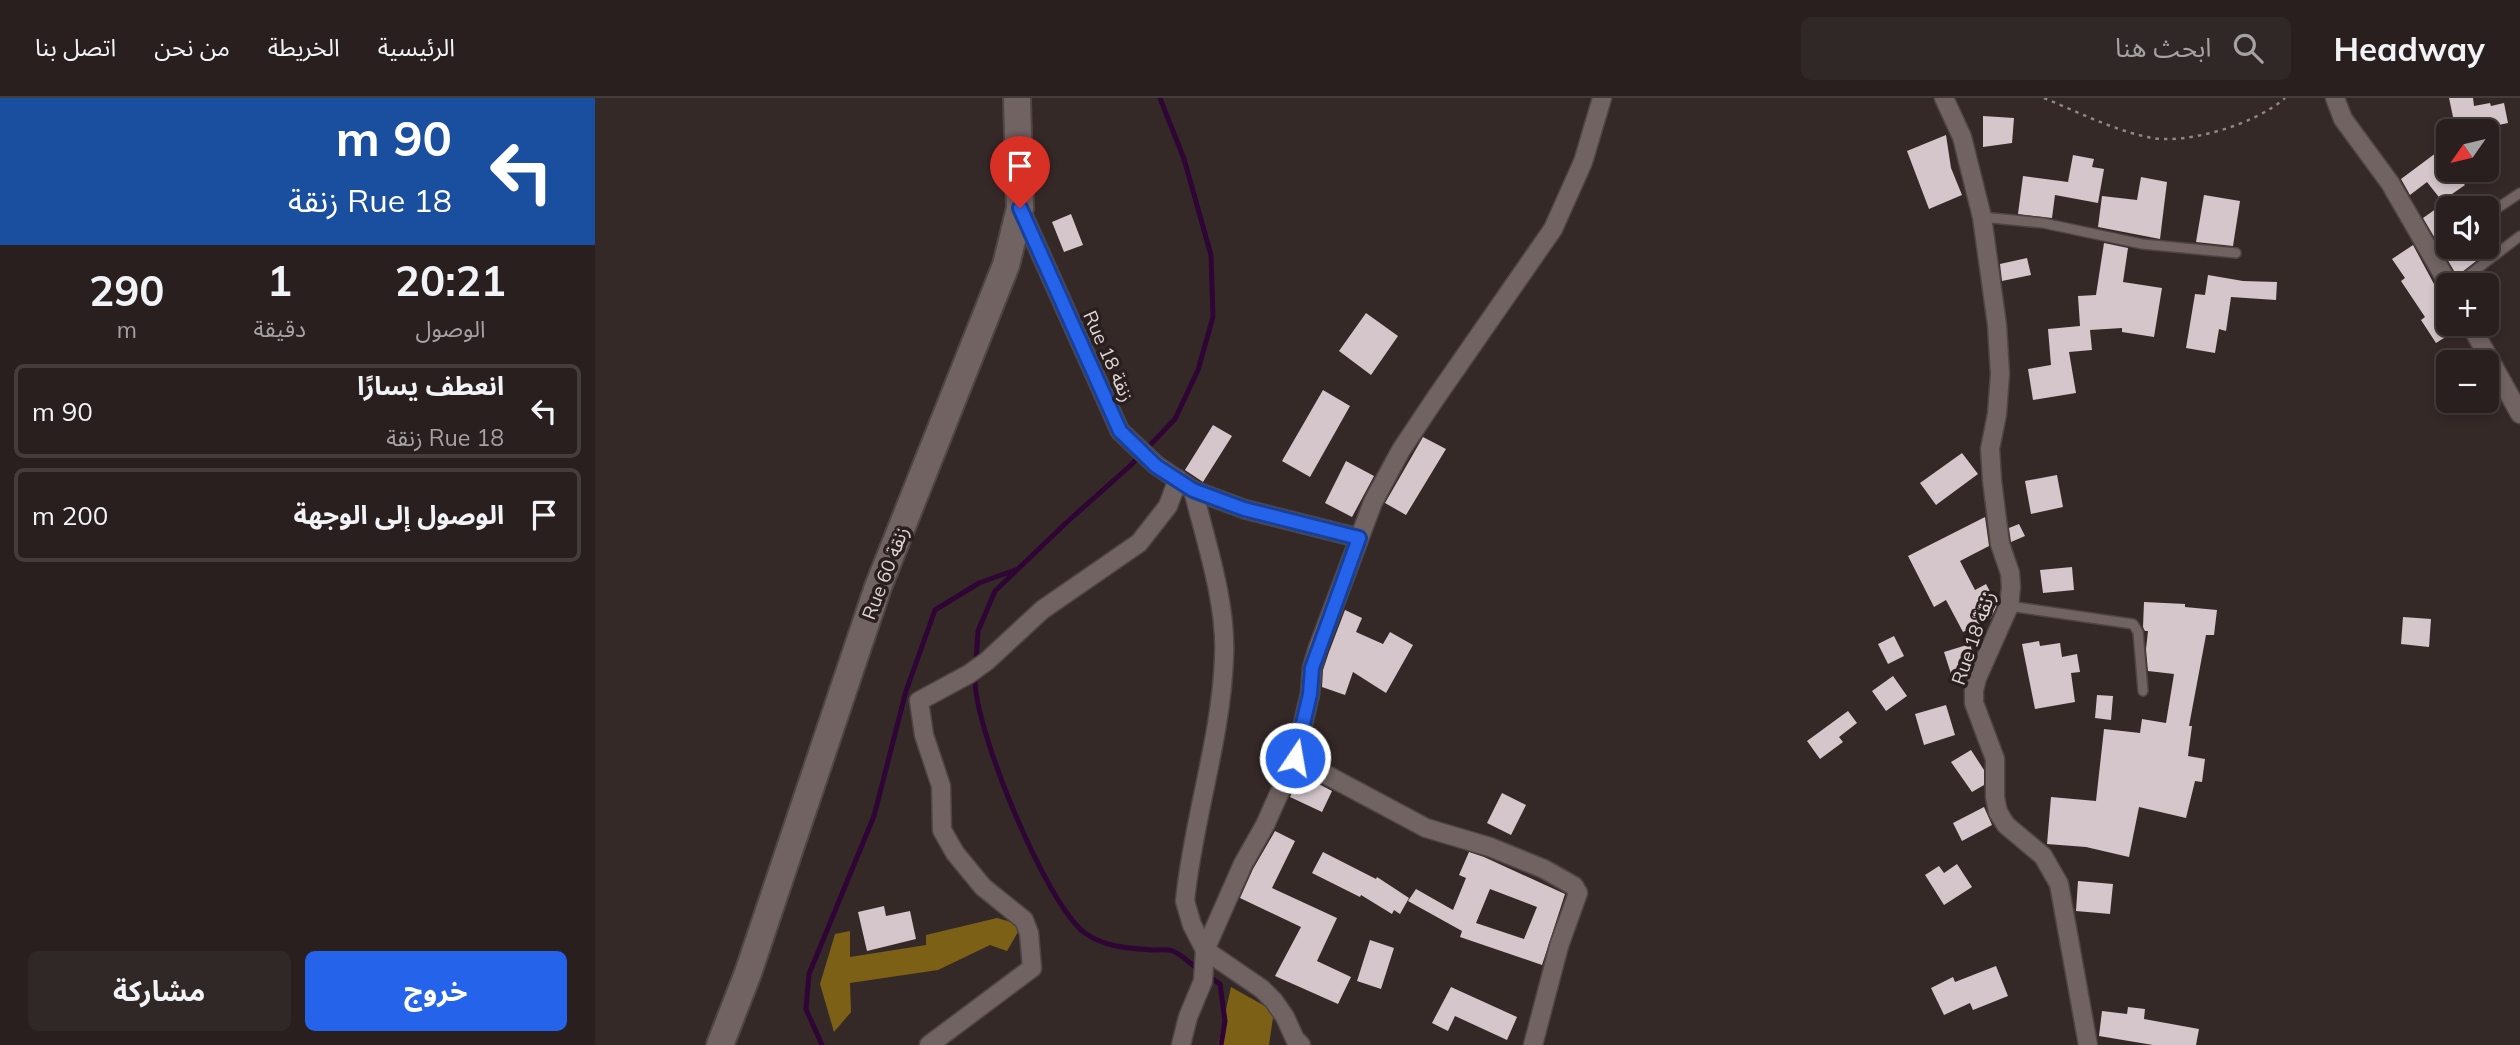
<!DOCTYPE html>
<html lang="ar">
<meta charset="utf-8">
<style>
:root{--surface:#281f1e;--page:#302727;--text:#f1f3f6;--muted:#a5a2a4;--line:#443d3c;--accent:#2563eb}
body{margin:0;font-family:Mulish,"Noto Sans Arabic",sans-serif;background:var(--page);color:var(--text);direction:rtl;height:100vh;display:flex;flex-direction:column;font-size:26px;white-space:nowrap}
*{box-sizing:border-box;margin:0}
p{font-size:23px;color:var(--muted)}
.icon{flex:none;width:38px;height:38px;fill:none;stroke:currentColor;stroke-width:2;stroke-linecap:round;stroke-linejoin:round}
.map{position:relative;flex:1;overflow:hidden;direction:ltr}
.sheet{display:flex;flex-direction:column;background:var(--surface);width:595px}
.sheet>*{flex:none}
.guide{background:#1a4fa0;color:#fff;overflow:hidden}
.needle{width:46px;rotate:236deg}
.controls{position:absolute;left:1841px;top:21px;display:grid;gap:14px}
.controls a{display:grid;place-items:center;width:63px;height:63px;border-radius:10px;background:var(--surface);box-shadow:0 4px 10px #0003,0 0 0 2px var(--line);font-size:35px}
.pin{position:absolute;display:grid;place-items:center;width:60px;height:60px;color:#fff;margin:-72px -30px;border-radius:50% 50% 50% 0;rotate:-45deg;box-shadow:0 0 7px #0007}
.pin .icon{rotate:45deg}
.me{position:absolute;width:77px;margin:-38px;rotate:12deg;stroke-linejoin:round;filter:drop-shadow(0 0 5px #0008)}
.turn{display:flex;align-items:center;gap:24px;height:147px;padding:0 28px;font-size:32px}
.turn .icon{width:91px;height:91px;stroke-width:2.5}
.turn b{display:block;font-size:49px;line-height:60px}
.eta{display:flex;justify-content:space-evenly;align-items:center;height:119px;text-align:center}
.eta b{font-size:42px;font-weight:700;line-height:49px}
.action{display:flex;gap:14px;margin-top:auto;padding:14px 28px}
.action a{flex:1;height:80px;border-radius:10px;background:var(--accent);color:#fff;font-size:28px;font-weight:700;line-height:80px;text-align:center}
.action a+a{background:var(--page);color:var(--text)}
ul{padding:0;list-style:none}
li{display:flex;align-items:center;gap:21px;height:94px;margin:0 14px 10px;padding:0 14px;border:4px solid var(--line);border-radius:10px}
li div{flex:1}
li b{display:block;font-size:26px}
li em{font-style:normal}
header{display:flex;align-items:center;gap:42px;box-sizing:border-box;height:98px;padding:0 35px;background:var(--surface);border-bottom:2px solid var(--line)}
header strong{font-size:33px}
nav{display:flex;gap:38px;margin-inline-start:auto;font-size:24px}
.search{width:490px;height:63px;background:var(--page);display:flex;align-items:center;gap:18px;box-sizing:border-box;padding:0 24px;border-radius:10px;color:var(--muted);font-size:26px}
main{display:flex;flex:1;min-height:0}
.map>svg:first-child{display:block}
.forest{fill:#7b6016}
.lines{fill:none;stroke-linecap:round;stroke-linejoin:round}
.stream{stroke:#2e0535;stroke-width:5}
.building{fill:#d4c6cb;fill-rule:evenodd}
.lane-casing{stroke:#4e4544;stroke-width:12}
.street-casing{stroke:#4e4544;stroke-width:21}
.secondary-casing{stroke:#4e4544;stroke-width:30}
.path{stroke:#8f8685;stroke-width:2.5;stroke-dasharray:3.5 5;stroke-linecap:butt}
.lane{stroke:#706362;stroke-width:9}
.street{stroke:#706362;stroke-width:18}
.secondary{stroke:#706362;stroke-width:26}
.route-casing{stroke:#184099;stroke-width:18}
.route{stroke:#2563eb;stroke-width:12}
.labels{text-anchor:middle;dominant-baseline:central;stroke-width:7;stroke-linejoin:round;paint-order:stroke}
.street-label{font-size:19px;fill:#ded6d5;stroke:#2a1f1e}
</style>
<header>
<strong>Headway</strong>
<div class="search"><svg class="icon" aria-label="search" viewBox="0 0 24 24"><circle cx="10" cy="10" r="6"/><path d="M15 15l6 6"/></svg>ابحث هنا</div>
<nav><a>الرئيسية</a><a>الخريطة</a><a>من نحن</a><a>اتصل بنا</a></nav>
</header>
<main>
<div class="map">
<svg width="1925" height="947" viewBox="0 0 1925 947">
<rect width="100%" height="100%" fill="#352928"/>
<path class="forest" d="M402 820 427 827 412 853 395 847 343 872 255 885 256 914 239 934 225 886 240 836 255 833V859L331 847V837Z
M636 889 679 913 674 947H623Z"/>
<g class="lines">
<path class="stream" d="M381 565 383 533 400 493 472 424 536 367 580 321 603 272 618 219 616 157 589 61 565 0
M380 578C377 626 451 807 490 835 509 849 533 850 556 852 563 852 572 851 578 853 587 857 596 866 604 872
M612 877 625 886 630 923 626 947
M227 947 211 911 214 876 279 718 311 593 340 512 384 485 420 472"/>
</g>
<path class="building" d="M1854 0H1878L1879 8 1895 5 1896 8 1909 5 1913 25 1875 33H1861Z
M1388 18 1419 20 1417 45 1388 49Z
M1351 37 1356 70 1367 97 1334 111 1312 53Z
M1853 46V72H1882L1866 83 1870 87 1847 103 1832 84 1815 97 1806 81Z
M1478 57 1499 61 1497 69 1509 71 1503 105 1460 97 1457 120 1423 116 1428 78 1473 84Z
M1546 79 1572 84 1565 141 1503 129 1507 98 1542 102Z
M1609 97 1645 103 1638 148 1601 144Z
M1845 108 1853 120V135L1841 142 1828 120Z
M476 116 488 147 469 154 457 124Z
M1509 145 1533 150 1528 184 1567 190 1559 239 1527 234V230L1495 232 1497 252 1474 254 1481 295 1438 302 1433 271 1456 267 1453 231 1485 228 1483 198 1501 197Z
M1818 147 1853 212V226H1864L1865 230 1841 245 1826 222 1830 219 1806 183 1810 180 1797 161Z
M1855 149H1899L1862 178 1848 154Z
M1432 160 1436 177 1407 183 1405 166Z
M1613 177 1648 183 1682 184 1681 202 1636 199 1631 233 1624 231 1620 255 1591 250 1600 196 1610 197Z
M771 215 803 238 776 277 744 253Z
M728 292 755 308 715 379 687 363Z
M618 327 637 338 608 384 590 372Z
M828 339 851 351 811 417 790 405Z
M1367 355 1383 376 1341 407 1325 385Z
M751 363 779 378 757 419 730 405Z
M1462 377 1468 409 1436 416 1430 383Z
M1390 419 1394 448 1365 463 1380 492 1391 486 1402 507 1396 520 1368 534 1351 502 1339 509 1313 458Z
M1424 426 1430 438 1416 444 1414 430Z
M1477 469 1479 492 1448 495 1445 472Z
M1549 504 1590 506V509L1622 512 1619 537H1611L1594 628H1597L1593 658 1610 661 1607 684 1600 683 1591 720 1544 709 1534 759 1491 749 1452 746 1456 699 1501 703 1509 631 1545 635 1547 621 1571 625 1579 576 1553 573 1551 551 1553 533H1550L1548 529Z
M750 512 767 520 761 534 788 546 795 534 818 547 791 595 758 574 750 597 727 589 728 572 734 554Z
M1808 519 1836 521 1834 549 1806 546Z
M1299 538 1309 558 1293 566 1283 546Z
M1444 543 1445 548 1465 545 1467 559 1482 556 1485 574 1476 575 1480 604 1440 611 1427 546Z
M1375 546 1379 559 1372 574 1357 579 1349 554Z
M1298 578 1312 598 1291 613 1277 593Z
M1502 597 1518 598 1516 622 1500 620Z
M1351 607 1360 637 1329 647 1320 616Z
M1253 613 1262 625 1244 639 1248 644 1225 661 1212 643Z
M1376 652 1389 672V687L1377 694 1356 664Z
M705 676 737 693 727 714 695 699Z
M907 695 931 707 916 737 892 725Z
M1389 709 1397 727 1367 743 1358 725Z
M680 733 700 743 677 790 742 820 722 863 756 879 743 906 680 878 706 829 645 800 658 771Z
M728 754 781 781 782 779 814 800 805 816 799 812 797 816 766 797 765 799 717 775Z
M874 754 889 759 970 796 947 867 865 839 867 833 813 803 821 791 858 812 871 780 864 777ZM895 791 942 809 929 841 881 825Z
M1362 766 1377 789 1349 807 1330 777 1344 768 1349 775Z
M1483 783 1518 786 1515 816 1481 813Z
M289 808 291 818 315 813 321 841 272 853 263 814Z
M775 842 799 850 786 891 762 883Z
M1401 868 1413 898 1378 912 1375 905 1349 917 1336 890 1358 879 1360 884Z
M856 889 922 919 912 942 860 918 853 933 837 925Z
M1533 909 1550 911 1549 921 1604 931 1601 947H1558L1504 938 1507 913 1532 916Z"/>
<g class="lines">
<defs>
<path id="lane" d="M1892 117 1925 95
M1387 119 1448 125 1547 146 1641 155
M1835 154 1853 142
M1861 187 1925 138
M1414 508 1538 526 1543 534 1548 593"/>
<path id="street" d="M1349 0 1367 39 1387 119 1402 227 1405 276 1402 316 1395 351 1397 382 1405 446 1415 475 1416 489 1414 508 1382 580 1379 592V605L1400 661V699L1403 714 1411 727 1448 758 1464 786 1493 947
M1740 0 1748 21 1795 85 1854 187
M425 110 525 333 561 367 598 392 649 411 764 440
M1875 226 1925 316
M598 392C611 444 632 506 629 560 626 642 598 721 590 803L597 827 610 852 667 891 679 903 690 919 700 941 706 947
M700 660 831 730 895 749 949 771 979 788 983 795 964 848 938 947
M334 947 437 870 434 835 429 822 388 789 360 755 347 732 346 688 329 637 324 603 374 576 392 563 447 512 544 445 573 408 583 381
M586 947 593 919 608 883 610 852 648 766 670 727 700 660 715 596 717 570 723 550 778 404 806 352 840 301 958 131 988 64 1007 0"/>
<path id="secondary" d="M125 947 153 875 283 489 411 167 425 110 422 0"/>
</defs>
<use href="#lane" class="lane-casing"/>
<use href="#street" class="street-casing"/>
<use href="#secondary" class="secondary-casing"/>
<path class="path" d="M1449 0C1483 14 1516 31 1552 39 1590 48 1661 26 1690 0"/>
<use href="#lane" class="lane"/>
<use href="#street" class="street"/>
<use href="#secondary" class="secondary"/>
</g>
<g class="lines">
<defs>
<path id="route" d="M425 110 525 333 561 368 598 392 649 411 764 440 717 570 715 596 700 660"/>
</defs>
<use href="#route" class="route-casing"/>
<use href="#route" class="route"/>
</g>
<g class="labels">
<g class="street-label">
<text transform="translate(514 258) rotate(66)">Rue 18 زنقة</text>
<text transform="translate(290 475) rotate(-69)">Rue 60 زنقة</text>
<text transform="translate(1378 540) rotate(-71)">Rue 18 زنقة</text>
</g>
</g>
</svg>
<div class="controls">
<a><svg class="needle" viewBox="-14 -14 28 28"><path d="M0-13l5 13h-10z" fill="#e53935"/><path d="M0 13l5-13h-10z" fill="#a5a2a4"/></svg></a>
<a><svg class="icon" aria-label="sound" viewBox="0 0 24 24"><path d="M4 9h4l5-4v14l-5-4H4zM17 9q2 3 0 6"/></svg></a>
<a>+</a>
<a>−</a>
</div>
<div class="pin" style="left:425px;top:110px;background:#d93025"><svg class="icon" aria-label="arrive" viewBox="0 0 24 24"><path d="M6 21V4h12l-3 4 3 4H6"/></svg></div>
<svg class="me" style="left:700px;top:660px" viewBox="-20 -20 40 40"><circle r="17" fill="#2563eb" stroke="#fff" stroke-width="3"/><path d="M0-11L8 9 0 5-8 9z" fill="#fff"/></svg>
</div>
<section class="sheet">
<div class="guide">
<div class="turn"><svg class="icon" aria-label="left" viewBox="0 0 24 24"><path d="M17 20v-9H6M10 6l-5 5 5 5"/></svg><div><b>90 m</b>Rue 18 زنقة</div></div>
</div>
<div class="eta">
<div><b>20:21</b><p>الوصول</p></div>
<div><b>1</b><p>دقيقة</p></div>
<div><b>290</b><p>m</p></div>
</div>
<ul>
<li><svg class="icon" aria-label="left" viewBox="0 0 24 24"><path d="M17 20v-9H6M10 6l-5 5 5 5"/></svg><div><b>انعطف يسارًا</b><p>Rue 18 زنقة</p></div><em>90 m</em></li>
<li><svg class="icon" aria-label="arrive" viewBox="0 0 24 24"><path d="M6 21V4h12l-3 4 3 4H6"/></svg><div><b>الوصول إلى الوجهة</b></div><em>200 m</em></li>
</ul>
<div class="action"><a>خروج</a><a>مشاركة</a></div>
</section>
</main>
